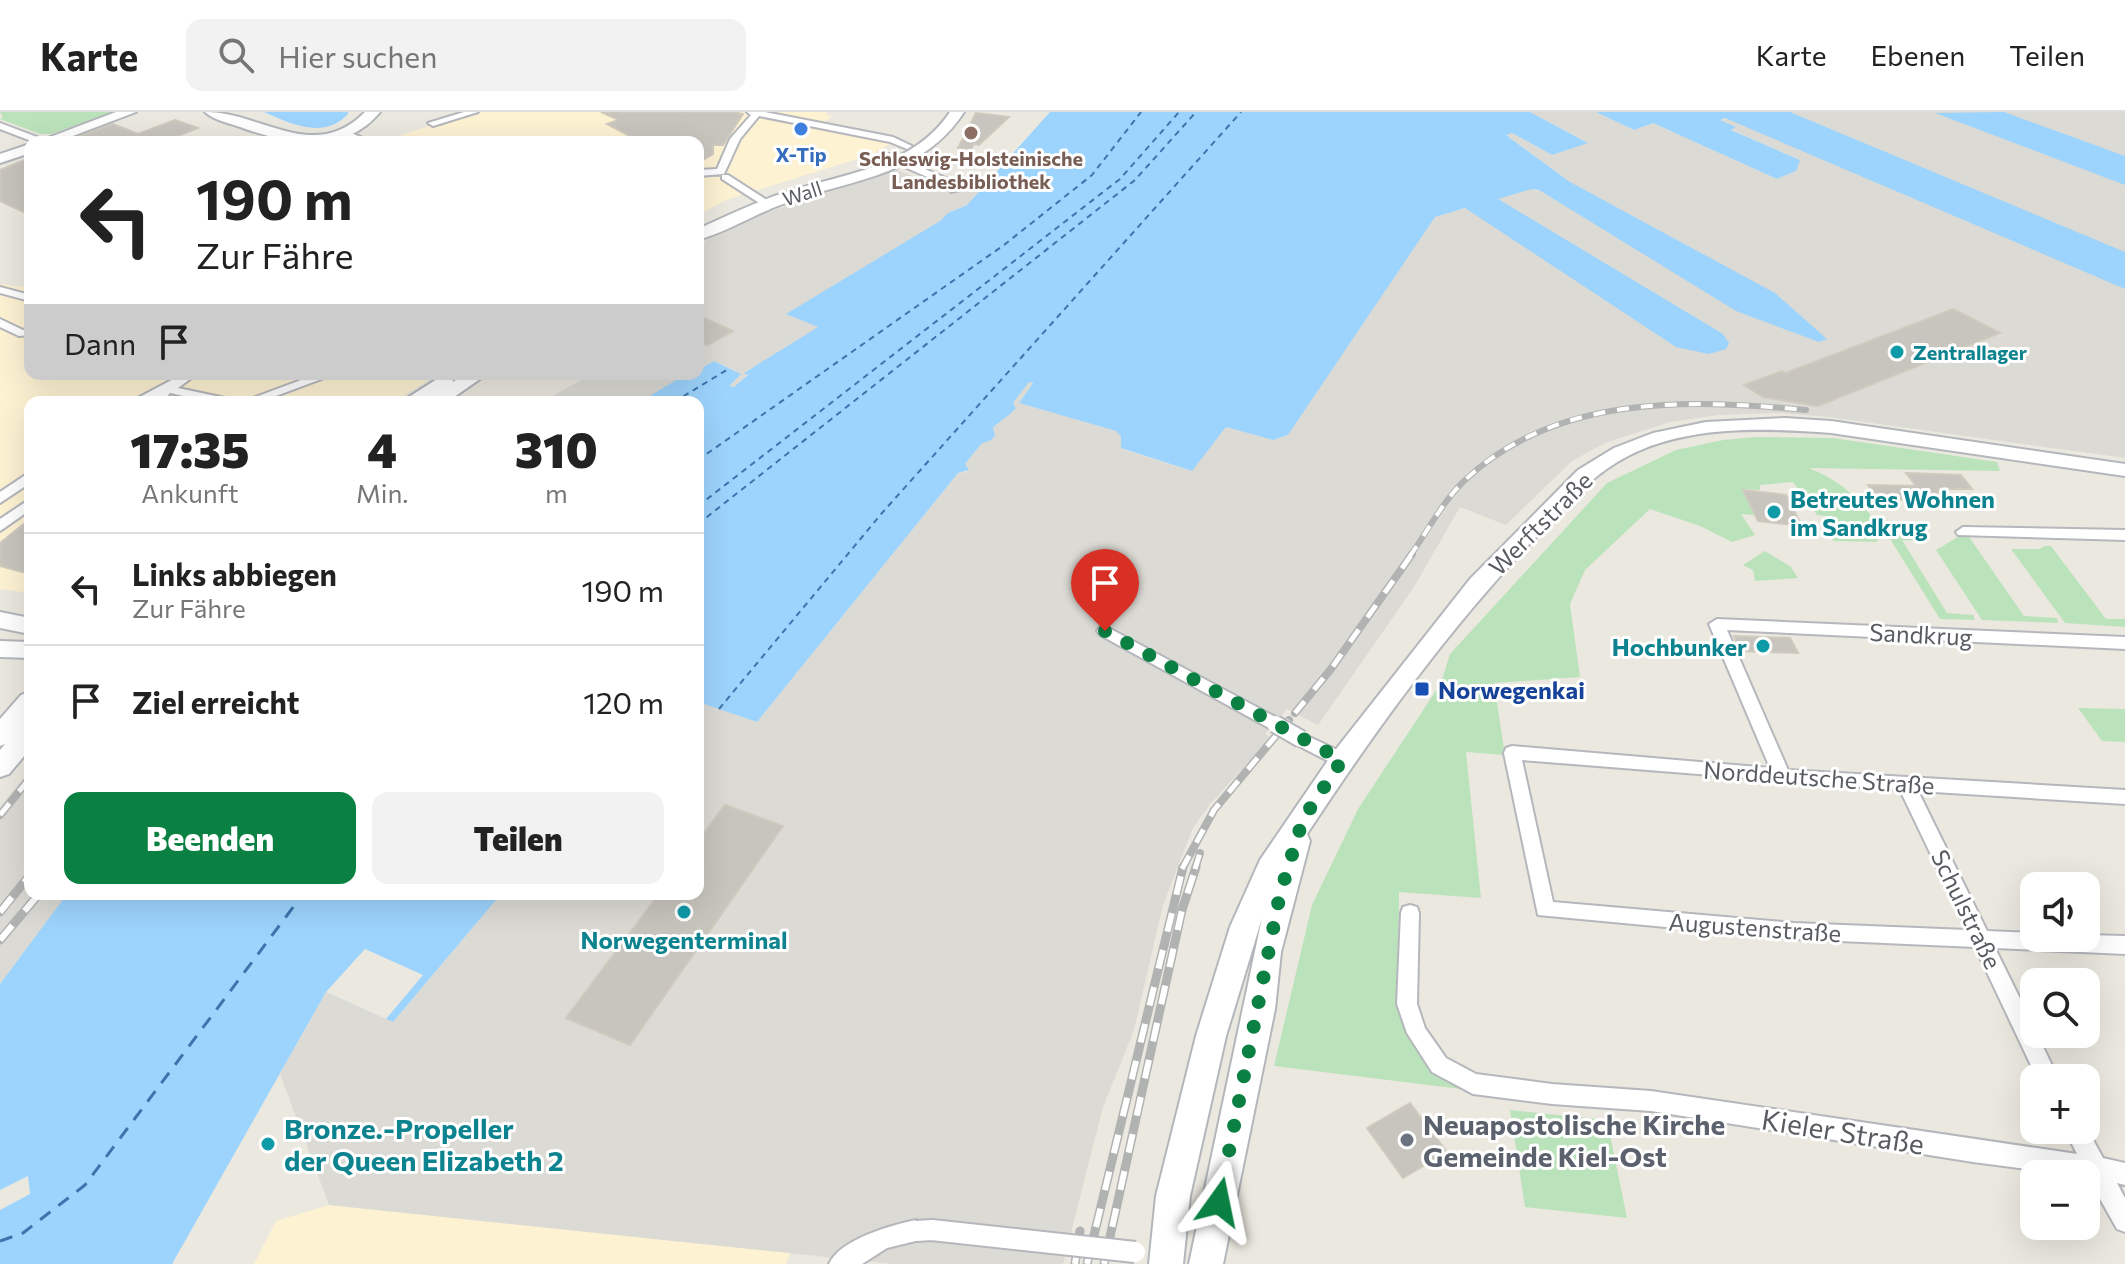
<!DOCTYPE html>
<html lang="de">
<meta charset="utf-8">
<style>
:root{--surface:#fff;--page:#f2f2f2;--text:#222;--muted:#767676;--line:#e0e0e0;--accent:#0b8043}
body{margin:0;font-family:Commissioner,sans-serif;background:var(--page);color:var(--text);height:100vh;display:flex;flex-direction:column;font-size:30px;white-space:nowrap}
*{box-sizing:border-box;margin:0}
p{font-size:26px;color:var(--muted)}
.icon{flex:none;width:44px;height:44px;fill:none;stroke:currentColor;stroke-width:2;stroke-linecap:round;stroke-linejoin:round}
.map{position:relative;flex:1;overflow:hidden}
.panel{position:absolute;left:24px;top:284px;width:680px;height:504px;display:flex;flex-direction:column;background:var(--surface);border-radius:16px;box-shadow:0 8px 32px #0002}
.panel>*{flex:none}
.guide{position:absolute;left:24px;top:24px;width:680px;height:244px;border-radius:16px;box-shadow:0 8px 32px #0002;background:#fff;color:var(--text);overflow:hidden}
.fabs{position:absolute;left:2020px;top:760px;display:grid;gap:16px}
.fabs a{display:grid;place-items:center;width:80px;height:80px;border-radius:16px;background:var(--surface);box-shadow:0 8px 32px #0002;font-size:40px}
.pin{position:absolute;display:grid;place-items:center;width:68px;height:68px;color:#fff;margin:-82px -34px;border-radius:50% 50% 50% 0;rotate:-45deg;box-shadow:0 0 8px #0007}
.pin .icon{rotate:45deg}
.me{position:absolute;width:88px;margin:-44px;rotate:12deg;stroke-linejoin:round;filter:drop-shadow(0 0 6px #0008)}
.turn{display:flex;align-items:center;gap:28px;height:168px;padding:0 40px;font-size:36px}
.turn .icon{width:104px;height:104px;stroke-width:2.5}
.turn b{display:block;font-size:56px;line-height:68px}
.then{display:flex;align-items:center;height:76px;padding:0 40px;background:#0003;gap:16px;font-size:30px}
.eta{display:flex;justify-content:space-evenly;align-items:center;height:136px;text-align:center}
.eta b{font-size:48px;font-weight:800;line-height:56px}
.cta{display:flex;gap:16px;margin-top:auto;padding:16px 40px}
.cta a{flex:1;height:92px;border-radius:16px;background:var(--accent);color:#fff;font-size:32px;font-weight:800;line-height:92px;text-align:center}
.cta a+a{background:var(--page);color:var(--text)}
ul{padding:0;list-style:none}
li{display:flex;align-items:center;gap:24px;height:112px;padding:0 40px;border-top:2px solid var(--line)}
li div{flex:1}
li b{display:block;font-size:30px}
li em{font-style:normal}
header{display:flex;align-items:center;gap:48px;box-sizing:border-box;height:112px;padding:0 40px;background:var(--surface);border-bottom:2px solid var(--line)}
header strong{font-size:38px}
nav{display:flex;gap:44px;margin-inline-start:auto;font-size:28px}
.search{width:560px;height:72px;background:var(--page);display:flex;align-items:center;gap:20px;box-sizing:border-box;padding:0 28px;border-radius:16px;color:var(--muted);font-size:30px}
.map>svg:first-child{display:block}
.commercial{fill:#fdf2d2}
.industrial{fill:#dcdad4}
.green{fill:#bbe3bb}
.water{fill:#9dd4fd}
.pier{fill:#ebe8df}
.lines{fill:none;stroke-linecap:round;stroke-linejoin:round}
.ferry-far1{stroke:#3c75ae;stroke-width:2;stroke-dasharray:6 5;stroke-linecap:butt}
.ferry{stroke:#3c75ae;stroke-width:3;stroke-dasharray:13 10;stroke-linecap:butt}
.building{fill:#c8c5be;stroke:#cfcabe;stroke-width:2}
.street-casing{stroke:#b5b7bc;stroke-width:4}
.secondary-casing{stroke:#b3b7bc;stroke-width:4}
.street{fill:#fff;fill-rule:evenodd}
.secondary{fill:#fff;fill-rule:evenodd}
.rail-far2-casing{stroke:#b1b2b2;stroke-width:6}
.rail-far1-casing{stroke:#b1b2b2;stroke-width:8}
.rail-casing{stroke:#b1b2b2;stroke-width:9}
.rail-far2{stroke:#fff;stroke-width:4;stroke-dasharray:12;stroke-linecap:butt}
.rail-far1{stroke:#fff;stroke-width:5;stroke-dasharray:15;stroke-linecap:butt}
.rail{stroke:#fff;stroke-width:6;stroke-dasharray:19;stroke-linecap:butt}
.street-bridge-far1-casing{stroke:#b5b7bc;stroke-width:20;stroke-linecap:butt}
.street-bridge-casing{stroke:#b5b7bc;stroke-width:24;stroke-linecap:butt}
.street-bridge-far1{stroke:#fff;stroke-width:16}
.street-bridge{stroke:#fff;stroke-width:20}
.route{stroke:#0b8043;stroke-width:14;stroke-dasharray:0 25.2}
.shop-dot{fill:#3f7fe0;stroke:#fff;stroke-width:3}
.education-dot{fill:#8d6e63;stroke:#fff;stroke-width:3}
.culture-dot{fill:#0f9aa8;stroke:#fff;stroke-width:3}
.transit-dot{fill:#1a4fb4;stroke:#fff;stroke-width:3}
.worship-dot{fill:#6b7280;stroke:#fff;stroke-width:3}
.labels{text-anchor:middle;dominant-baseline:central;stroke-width:6;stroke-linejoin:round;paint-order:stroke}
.far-shop-label{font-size:20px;font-weight:bold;fill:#366cbe;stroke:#fff}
.far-education-label{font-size:20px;font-weight:bold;fill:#785e54;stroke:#fff}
.far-street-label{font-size:20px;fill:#585c60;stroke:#fff}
.far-culture-label{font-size:20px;font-weight:bold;fill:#0d838f;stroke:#fff;text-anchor:start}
.culture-label{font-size:24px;font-weight:bold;fill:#0d838f;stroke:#fff;text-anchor:start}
.street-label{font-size:24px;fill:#585c60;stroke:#fff}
.transit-label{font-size:24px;font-weight:bold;fill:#164399;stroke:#fff;text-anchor:start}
.near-worship-label{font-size:28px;font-weight:bold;fill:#5b616d;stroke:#fff;text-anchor:start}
.near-culture-label{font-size:28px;font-weight:bold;fill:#0d838f;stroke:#fff;text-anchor:start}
.near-street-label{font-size:28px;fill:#585c60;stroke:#fff}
</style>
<header>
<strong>Karte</strong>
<div class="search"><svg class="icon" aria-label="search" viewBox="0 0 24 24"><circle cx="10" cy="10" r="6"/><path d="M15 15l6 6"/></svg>Hier suchen</div>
<nav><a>Karte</a><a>Ebenen</a><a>Teilen</a></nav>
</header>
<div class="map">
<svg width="2125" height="1152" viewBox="0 0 2125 1152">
<rect width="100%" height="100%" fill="#ebe8df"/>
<path class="commercial" d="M474 0H742L761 5 768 0H827L826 3 832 4 820 14 893 30 873 42 726 88 698 103V30H379Z
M0 172 30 176V262H438L394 290H30V481L0 477Z
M329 1093 791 1140 786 1152H254L276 1109Z"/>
<path class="industrial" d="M1530 0H1596L1634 18 1653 11 1777 67 1795 59 1800 48 1730 17 1719 8 1784 0H2125V346L1828 305 1781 301 1719 303 1670 310 1605 331 1572 349 1506 413 1460 395 1414 475 1318 613 1287 597 1265 622 1271 626 1210 692 1193 716 1163 793 1134 918 1103 995 1063 1152H893L329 1093 280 962 326 880 393 910 501 782H698V590L757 610 958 361 967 360 965 353 981 331 991 328 995 324 993 317 1004 304 1012 300 1016 296 1013 291 1029 269 1033 270 1019 291 1116 319 1121 325 1122 337 1191 359 1226 315 1273 328 1288 323 1434 105 1532 77 1537 79 1566 67 1505 22 1512 21 1552 43 1587 30Z
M897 58 946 77 978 80 967 93 948 101 941 109 787 202 819 215 745 260 748 262 734 276 728 275 740 262 730 256 714 249 698 258V132L766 101Z
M592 262H686L640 290H542Z
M30 658V782H67L0 872V695Z"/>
<path class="green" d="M0 0H113L51 22H40L0 7 3 5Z
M1756 325 1833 326 1997 350 2000 359 1809 356C1845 371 1857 386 1881 416L1883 423 1876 430 1834 429 1822 414 1832 415 1827 404 1817 403 1793 370 1760 373V378L1743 377 1754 403 1741 402 1755 423 1732 430 1700 414 1650 397 1585 458 1570 492 1580 565 1494 571 1505 643 1466 640 1481 786 1399 780 1398 900 1422 946 1469 978 1274 954 1312 793 1358 697 1441 571 1450 542 1607 371 1676 338 1723 328Z
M1889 420 1923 423 1927 429 1902 428 1947 501 1973 503 1975 508 1940 507 1887 422Z
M1963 422H1967L2024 504 2057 506 2058 511 1982 508 1936 438Z
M2045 434H2051L2106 507H2125V515L2065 511 2011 437H2039Z
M1765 439 1791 455 1798 466 1755 469 1753 458 1743 453Z
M2078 596 2125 597V630L2102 629Z
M1510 998 1607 1008 1627 1106 1525 1095Z"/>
<path class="water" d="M264 0H348V2C324 28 291 12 264 0Z
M1050 0H1530L1588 31 1552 43 1512 21 1506 23 1570 70 1775 181 1827 227 1819 230 1736 199 1539 78 1532 77 1498 87 1723 222 1729 231 1726 237 1709 242 1676 235 1465 96 1435 105 1288 323 1273 328 1226 315 1192 359 1121 336V325L1116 319 1019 291 1033 271 1029 270 1013 291 1016 296C1010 304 1000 308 993 316L995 324 991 328 981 332 965 352 969 358 958 361 757 610 698 590V290H640L686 262H698V258L714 249 741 262 729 274 734 275 748 263 744 261 818 215 786 202 940 109 948 101 967 93Z
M1596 0H1790L2125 140V177L1725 6 1720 8 1736 15 1731 18 1800 48 1796 59 1777 67 1653 11 1634 18Z
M2004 0 2125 44V73L1935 1Z
M67 782H501L393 910 326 880 172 1152H0V872Z"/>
<path class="pier" d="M365 837 423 863 386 907 326 880Z
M28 1064 30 1082 0 1098V1078Z"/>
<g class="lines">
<path class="ferry-far1" d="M674 290 730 256
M698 348 1004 133 1092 63 1141 0
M698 394 1120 67 1179 0
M698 412 1135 68 1196 0
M719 597 882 401 1241 0"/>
<path class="ferry" d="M0 1129 23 1121 85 1073 303 782"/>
</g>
<path class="building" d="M601 0H732L743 2 723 33H713V42L698 51V30H641L607 12 619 8Z
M976 1 1009 5 979 33 974 32 971 38 958 36Z
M175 8 198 16 162 30H65L113 12 138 22Z
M30 46V103L0 89V58Z
M1953 197 2000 221 1818 294 1763 285 1744 273 1782 259 1786 261Z
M698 203 733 219 708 233 698 232Z
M1906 361 1961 363 1972 377H1939L1942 381H1930L1936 388 1878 387 1868 373 1916 374Z
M1743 378 1786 383 1802 414 1758 409Z
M30 407V462L0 454V431Z
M1734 524 1790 526 1798 541 1740 539Z
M725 693 783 714 630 933 566 906 659 782H698V729Z
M1410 991 1447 1040 1403 1066 1367 1016Z"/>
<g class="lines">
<defs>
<path id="street" d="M464 0H478L433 14 428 11Z
M747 0H765L893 25 912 34 907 37 890 30 759 4 740 27 724 62 698 64V58L717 57 730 27 751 3Z
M0 11 45 28 47 30H34L0 17Z
M344 18 368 28 370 30H357L341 23V19Z
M276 20 279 21V25L266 30H253Z
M884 42H890L955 70 960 78 951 80 948 74 884 46Z
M722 63H728L773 92 764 94 722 67Z
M0 175 30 183V189L0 181Z
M0 207 23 218 30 216V223L19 224 0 215Z
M183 262H197L178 276 230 287 232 290H209L170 281 163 290H130Z
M317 262H335L260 290H242Z
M30 360V371L0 391V380Z
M30 387V398L0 419V407Z
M1963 415 2125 418V428L1958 423 1956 420Z
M1717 507 2125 525V537L1727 518 1788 658 2125 678V692L1918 679 1987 819 2034 821V826H2086V823L2125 824V842L1995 836 2034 915V922H2037L2058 966H2037L1975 835 1794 827 1538 803 1504 641 1506 636 1512 634 1770 656 1709 512ZM1522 648 1900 678 1967 818 1794 811 1553 790Z
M1105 514 1281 608 1283 612 1281 616H1269L1100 523 1097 519 1100 515Z
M1301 621 1348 643 1350 648 1348 653H1336L1295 632 1293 627 1295 622Z
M1410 793 1417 795 1419 801 1417 892 1425 916 1446 946 1476 962 1552 972 1651 979 2077 1042 2065 1018H2086V1015L2103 1046 2125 1051V1073L2117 1071 2125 1086V1120L2117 1117 2086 1062H2065L1973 1050 1651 999 1552 992 1473 982 1432 960 1407 921 1397 892 1401 801 1403 795Z
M916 1108 924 1111 927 1119 924 1127 887 1136 862 1152H829C840 1127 892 1113 916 1108Z"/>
<path id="secondary" d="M116 0H136L57 30H37Z
M205 0C262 0 314 52 365 0H380C344 44 287 32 240 15 228 11 214 8 205 0Z
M950 0H964C922 65 850 67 783 92 755 102 727 120 698 128V117C726 104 754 91 783 81 842 62 913 56 950 0Z
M30 32V41L0 51V42Z
M445 262 451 264 453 270 465 262H487L447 290H401Z
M1785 306 1831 309 2125 352V364L1831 321C1765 316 1688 313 1628 344 1591 363 1565 394 1537 424 1450 515 1376 617 1307 722L1310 729 1281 840 1275 897 1223 1152H1189L1262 806 1226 924 1190 1084 1183 1152H1149L1156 1084 1196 924 1230 815 1260 748 1333 641 1470 467 1578 358 1614 336 1653 321 1706 310Z
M0 500 30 506V522L0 516Z
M0 529 30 530V546L0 545Z
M30 580V606L24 612 30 610V637L9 662 0 665V638L5 632 0 634V607L21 583Z"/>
</defs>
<use href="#street" class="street-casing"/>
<use href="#secondary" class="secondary-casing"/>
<use href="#street" class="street"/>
<use href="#secondary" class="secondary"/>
<defs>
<path id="rail-far2" d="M1410 444C1427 420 1443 389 1464 369 1555 282 1689 287 1806 298"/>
<path id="rail-far1" d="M1295 601 1331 557 1412 442
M0 703 30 666
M1182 757 1214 698 1289 608
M1195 757 1200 741"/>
<path id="rail" d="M0 800 30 763
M0 828 39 782
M1075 1152 1080 1119
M1087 1152 1183 755
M1104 1152 1182 798 1196 755"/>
</defs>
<use href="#rail-far2" class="rail-far2-casing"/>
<use href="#rail-far1" class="rail-far1-casing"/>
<use href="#rail" class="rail-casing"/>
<use href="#rail-far2" class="rail-far2"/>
<use href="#rail-far1" class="rail-far1"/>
<use href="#rail" class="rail"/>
<defs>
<path id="street-bridge-far1" d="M1275 612 1301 627"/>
<path id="street-bridge" d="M916 1119 932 1118 1135 1140"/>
</defs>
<use href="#street-bridge-far1" class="street-bridge-far1-casing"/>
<use href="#street-bridge" class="street-bridge-casing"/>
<use href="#street-bridge-far1" class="street-bridge-far1"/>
<use href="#street-bridge" class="street-bridge"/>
</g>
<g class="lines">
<path class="route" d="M1105 519 1342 648 1303 707 1280 782 1219 1090"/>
</g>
<circle class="shop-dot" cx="801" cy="17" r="8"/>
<circle class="education-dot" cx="971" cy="21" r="8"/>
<g class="culture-dot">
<circle cx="1897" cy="240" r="8"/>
<circle cx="1774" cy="400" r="8"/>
<circle cx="1763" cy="534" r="8"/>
<circle cx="684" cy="800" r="8"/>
<circle cx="268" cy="1032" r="8"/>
</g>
<rect class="transit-dot" x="1414" y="569" width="16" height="16" rx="4"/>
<circle class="worship-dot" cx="1407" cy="1028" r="8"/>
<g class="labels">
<g class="far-shop-label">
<text x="801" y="42">X-Tip</text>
</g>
<g class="far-education-label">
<text x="971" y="46">Schleswig-Holsteinische<tspan x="971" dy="23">Landesbibliothek</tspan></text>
</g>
<g class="far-street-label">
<text transform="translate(802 81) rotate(-18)">Wall</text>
</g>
<g class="far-culture-label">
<text x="1913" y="240">Zentrallager</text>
</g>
<g class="culture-label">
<text x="1790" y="386">Betreutes Wohnen<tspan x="1790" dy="28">im Sandkrug</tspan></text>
<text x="1747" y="534" text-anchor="end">Hochbunker</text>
<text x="684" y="827" text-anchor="middle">Norwegenterminal</text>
</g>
<g class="street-label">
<text transform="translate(1540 411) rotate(-45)">Werftstraße</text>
<text transform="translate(1921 522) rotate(3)">Sandkrug</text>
<text transform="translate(1819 665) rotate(4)">Norddeutsche Straße</text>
<text transform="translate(1967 797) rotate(64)">Schulstraße</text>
<text transform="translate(1755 815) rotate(4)">Augustenstraße</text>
</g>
<g class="transit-label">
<text x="1438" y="577">Norwegenkai</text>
</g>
<g class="near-worship-label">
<text x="1423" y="1012">Neuapostolische Kirche<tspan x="1423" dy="32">Gemeinde Kiel-Ost</tspan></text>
</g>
<g class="near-culture-label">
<text x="284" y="1016">Bronze.-Propeller<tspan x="284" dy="32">der Queen Elizabeth 2</tspan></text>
</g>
<g class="near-street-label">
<text transform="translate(1843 1019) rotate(9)">Kieler Straße</text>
</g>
</g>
</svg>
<div class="fabs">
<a><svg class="icon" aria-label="sound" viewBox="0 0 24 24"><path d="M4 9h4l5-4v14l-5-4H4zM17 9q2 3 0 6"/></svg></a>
<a><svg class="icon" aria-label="search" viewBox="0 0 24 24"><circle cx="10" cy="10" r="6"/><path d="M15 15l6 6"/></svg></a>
<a>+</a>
<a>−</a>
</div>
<div class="pin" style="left:1105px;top:519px;background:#d93025"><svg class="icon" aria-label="arrive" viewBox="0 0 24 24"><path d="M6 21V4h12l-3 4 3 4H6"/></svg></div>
<svg class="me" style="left:1219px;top:1090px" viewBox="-20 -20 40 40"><path d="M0-17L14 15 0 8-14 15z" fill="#0b8043" stroke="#fff" stroke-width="4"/></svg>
<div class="guide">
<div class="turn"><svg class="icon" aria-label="left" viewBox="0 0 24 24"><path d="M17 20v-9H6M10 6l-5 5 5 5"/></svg><div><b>190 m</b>Zur Fähre</div></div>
<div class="then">Dann<svg class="icon" aria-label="arrive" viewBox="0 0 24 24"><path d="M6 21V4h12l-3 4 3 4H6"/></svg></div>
</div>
<section class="panel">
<div class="eta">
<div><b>17:35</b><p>Ankunft</p></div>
<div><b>4</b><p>Min.</p></div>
<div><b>310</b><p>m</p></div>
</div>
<ul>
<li><svg class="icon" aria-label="left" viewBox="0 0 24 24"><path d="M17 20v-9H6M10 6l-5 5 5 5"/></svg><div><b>Links abbiegen</b><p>Zur Fähre</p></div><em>190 m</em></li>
<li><svg class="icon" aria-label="arrive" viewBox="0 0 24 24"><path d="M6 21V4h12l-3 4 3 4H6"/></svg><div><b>Ziel erreicht</b></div><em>120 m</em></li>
</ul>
<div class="cta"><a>Beenden</a><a>Teilen</a></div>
</section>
</div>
